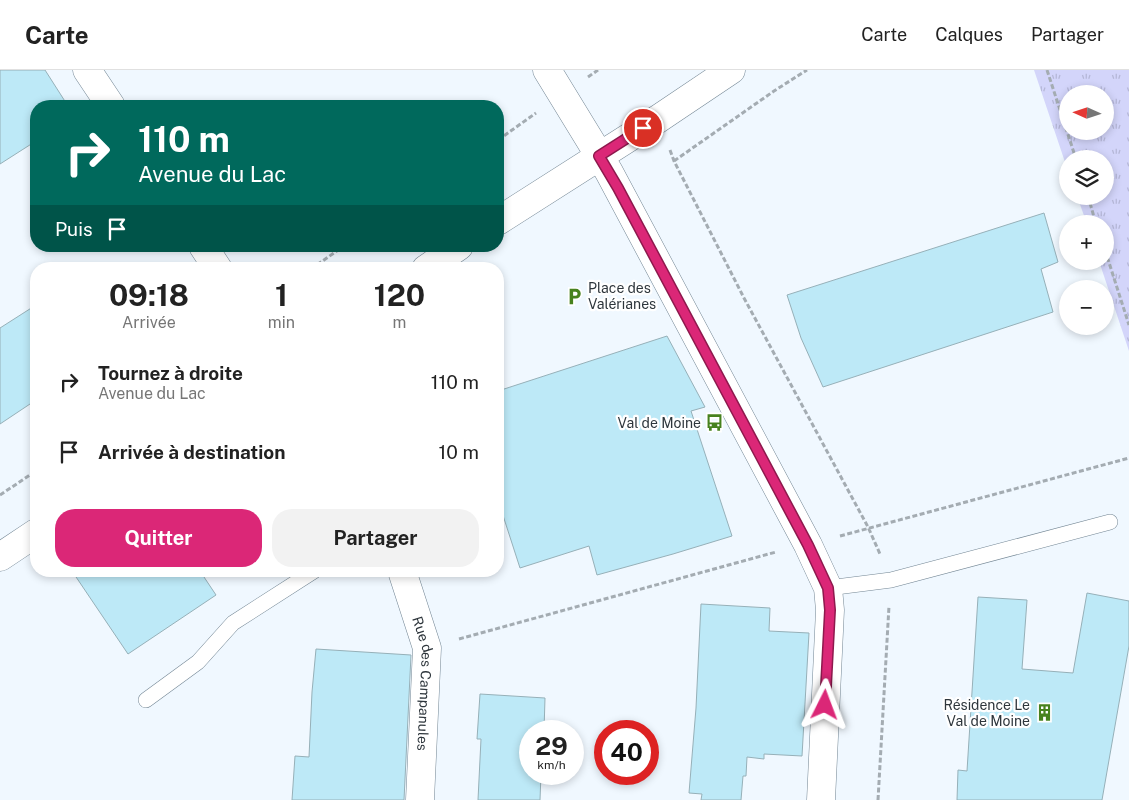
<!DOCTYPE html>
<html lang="fr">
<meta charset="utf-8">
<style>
:root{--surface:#fff;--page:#f2f2f2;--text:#222;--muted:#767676;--line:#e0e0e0;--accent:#db2777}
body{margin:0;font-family:"Public Sans",sans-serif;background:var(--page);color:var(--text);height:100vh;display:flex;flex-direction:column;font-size:19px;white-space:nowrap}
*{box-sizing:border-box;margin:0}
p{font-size:16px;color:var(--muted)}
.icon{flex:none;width:28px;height:28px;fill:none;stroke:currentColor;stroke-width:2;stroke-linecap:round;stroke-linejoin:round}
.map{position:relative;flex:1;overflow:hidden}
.details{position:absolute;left:30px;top:192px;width:474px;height:315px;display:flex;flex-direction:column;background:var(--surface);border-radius:20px;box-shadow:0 2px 8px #0003}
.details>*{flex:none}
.hud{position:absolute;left:30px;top:30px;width:474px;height:152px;border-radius:20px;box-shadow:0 2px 8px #0003;background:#00695c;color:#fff;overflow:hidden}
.needle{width:32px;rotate:273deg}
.controls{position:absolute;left:1059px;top:15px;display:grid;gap:10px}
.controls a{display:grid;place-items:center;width:55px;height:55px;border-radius:50%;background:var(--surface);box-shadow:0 2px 8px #0003;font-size:25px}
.speed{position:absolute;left:519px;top:650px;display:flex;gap:10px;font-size:25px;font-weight:700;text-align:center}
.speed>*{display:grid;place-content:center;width:65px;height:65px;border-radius:50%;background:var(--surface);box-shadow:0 2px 8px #0003;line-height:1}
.speed small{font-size:12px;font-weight:400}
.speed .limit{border:8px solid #d22;background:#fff;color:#111}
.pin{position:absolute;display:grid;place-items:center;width:42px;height:42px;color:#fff;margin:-21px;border:2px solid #fff;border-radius:50%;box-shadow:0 1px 5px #0007}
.me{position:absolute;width:55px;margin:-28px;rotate:3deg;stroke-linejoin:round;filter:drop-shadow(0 0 4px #0008)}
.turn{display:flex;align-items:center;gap:18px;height:105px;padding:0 25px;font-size:22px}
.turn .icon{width:65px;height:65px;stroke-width:2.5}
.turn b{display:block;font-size:35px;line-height:42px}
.then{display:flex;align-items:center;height:48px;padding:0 25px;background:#0003;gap:10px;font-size:19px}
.eta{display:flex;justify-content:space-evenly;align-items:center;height:85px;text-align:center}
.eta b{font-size:30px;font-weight:700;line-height:35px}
.button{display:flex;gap:10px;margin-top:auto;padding:10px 25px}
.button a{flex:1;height:58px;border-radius:20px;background:var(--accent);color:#fff;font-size:20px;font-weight:700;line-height:58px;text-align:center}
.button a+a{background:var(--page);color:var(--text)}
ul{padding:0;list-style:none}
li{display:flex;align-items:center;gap:15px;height:70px;padding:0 25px}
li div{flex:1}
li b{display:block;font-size:19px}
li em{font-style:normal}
header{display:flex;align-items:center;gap:30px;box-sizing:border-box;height:70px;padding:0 25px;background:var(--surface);border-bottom:1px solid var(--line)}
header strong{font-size:24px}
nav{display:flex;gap:28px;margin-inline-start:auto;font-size:18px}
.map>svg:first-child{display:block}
.grass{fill:url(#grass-tufts);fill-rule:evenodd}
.building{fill:#bde9f7;stroke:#96b0b8}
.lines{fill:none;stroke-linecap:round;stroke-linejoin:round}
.service-casing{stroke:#738694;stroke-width:16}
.minor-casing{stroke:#738694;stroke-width:29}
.tertiary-casing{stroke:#738694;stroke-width:29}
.path{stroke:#a4acb2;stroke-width:3;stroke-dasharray:5 2.5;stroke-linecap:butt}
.service{stroke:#fff;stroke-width:15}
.minor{stroke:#fff;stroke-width:28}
.tertiary{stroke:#fff;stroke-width:28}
.route-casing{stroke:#8e194d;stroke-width:12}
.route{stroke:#db2777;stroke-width:9}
.labels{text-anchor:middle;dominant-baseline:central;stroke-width:4.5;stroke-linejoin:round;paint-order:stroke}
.poi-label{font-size:14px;fill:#2e363c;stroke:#fff;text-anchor:end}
.street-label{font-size:14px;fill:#2e363c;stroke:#fff}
</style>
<header>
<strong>Carte</strong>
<nav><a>Carte</a><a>Calques</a><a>Partager</a></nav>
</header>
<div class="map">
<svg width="1129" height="730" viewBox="0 0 1129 730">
<defs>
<pattern id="grass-tufts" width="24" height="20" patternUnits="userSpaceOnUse" patternTransform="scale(1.25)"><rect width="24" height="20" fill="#d3d5fa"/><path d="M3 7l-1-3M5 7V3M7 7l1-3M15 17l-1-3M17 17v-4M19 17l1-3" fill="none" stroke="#b5b7d7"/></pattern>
</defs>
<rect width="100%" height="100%" fill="#f0f8ff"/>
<path class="grass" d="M1034 0H1129V281L1099 191H1105V154H1087L1077 126H1105V89H1068L1067 98ZM1068 24H1105V61H1068Z"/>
<path class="building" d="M0 0H45L68 36H36V71L0 94Z
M1044 143 1058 192 1041 199 1053 242 823 317 801 268 787 225Z
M36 235V330L0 354V258Z
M667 266 705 337 691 341 732 466 673 484 597 505 589 476 520 498 498 430V321Z
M72 501H200L216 525 128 584Z
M1087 523 1129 531V576L1102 730H957L958 700 967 701 978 527 1027 530 1022 599 1073 603Z
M701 534 770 538 769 561 809 563 802 686 764 684V689L747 687 746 706H743L741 730H701L702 724 689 723 696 638Z
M316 579 411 585 404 730H292L295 686 309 687 312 622Z
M480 624 545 628 544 661H530V704H541L540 730H478L481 669H477Z"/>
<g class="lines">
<defs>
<path id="service" d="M828 518 891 510 1110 452
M146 630 198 592 233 553 314 501"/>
<g id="minor">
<path d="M87 0 111 36"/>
<path d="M547 0 599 85"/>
<path d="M203 176 218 199"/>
<path id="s1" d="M402 501 427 578 420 730"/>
</g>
<path id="tertiary" d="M599 85 609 102 808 475 828 518 830 540 821 730
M498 151 658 49 731 0
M426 199 459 176
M0 487 36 463"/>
</defs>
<use href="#service" class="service-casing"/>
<use href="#minor" class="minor-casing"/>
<use href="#tertiary" class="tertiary-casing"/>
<path class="path" d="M1047 0 1076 89
M588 7 598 0
M498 70 536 43
M670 80 674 91 744 228 868 457 880 484
M674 91 774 21 807 0
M1088 126 1096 154
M1105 180 1129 255
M311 199 344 176
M0 425 36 401
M840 466 1129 388
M459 569 776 482
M878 730 889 536"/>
<use href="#service" class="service"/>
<use href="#minor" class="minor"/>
<use href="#tertiary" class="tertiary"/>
</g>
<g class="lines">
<defs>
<path id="route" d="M643 58 599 86 618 118 808 475 828 518 830 540 825 635"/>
</defs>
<use href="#route" class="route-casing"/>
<use href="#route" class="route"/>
</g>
<defs>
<symbol id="parking-bare" viewBox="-9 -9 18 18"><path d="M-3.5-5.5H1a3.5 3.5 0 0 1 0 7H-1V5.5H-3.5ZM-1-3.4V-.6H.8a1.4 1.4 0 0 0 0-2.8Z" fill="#47821e" stroke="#fff" stroke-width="2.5" paint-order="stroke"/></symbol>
<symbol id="bus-bare" viewBox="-9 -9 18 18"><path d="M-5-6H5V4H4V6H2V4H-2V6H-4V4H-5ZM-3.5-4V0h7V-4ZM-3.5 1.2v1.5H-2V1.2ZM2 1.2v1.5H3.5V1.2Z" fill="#47821e" stroke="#fff" stroke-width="2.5" paint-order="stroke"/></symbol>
<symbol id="building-bare" viewBox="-9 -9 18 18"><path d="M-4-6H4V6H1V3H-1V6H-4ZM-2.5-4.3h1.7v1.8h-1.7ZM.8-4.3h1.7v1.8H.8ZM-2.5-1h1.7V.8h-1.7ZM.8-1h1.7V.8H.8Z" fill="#47821e" stroke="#fff" stroke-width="2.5" paint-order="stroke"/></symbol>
</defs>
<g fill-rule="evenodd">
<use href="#parking-bare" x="562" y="214" width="25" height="25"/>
<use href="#bus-bare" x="702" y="340" width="25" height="25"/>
<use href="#building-bare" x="1032" y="630" width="25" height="25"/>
</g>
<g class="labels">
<g class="poi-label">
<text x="588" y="218" text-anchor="start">Place des<tspan x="588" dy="16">Valérianes</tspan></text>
<text x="701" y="353">Val de Moine</text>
<text x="1030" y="635">Résidence Le<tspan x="1030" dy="16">Val de Moine</tspan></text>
</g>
<g class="street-label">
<text stroke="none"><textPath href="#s1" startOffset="116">Rue des Campanules</textPath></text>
</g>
</g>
</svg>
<div class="controls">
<a><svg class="needle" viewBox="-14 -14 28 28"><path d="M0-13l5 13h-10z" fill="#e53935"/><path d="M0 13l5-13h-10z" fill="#767676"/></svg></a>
<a><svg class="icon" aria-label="layers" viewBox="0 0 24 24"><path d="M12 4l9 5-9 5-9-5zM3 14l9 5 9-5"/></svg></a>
<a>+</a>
<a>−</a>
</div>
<div class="speed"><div>29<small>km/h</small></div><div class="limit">40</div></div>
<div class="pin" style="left:643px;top:58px;background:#d93025"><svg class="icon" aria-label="arrive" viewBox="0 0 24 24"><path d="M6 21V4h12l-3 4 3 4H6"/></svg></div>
<svg class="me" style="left:825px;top:635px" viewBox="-20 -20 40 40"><path d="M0-17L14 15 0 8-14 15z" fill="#db2777" stroke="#fff" stroke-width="4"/></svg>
<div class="hud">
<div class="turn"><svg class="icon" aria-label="right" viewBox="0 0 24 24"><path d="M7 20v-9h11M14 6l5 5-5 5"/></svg><div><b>110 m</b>Avenue du Lac</div></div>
<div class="then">Puis<svg class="icon" aria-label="arrive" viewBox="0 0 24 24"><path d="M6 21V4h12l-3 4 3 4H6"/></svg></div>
</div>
<section class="details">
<div class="eta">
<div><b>09:18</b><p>Arrivée</p></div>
<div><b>1</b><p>min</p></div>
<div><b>120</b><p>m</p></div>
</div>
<ul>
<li><svg class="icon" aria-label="right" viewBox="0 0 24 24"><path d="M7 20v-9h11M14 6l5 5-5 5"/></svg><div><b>Tournez à droite</b><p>Avenue du Lac</p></div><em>110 m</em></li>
<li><svg class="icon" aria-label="arrive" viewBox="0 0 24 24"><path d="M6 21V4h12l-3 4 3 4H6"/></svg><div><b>Arrivée à destination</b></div><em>10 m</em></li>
</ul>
<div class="button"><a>Quitter</a><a>Partager</a></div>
</section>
</div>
